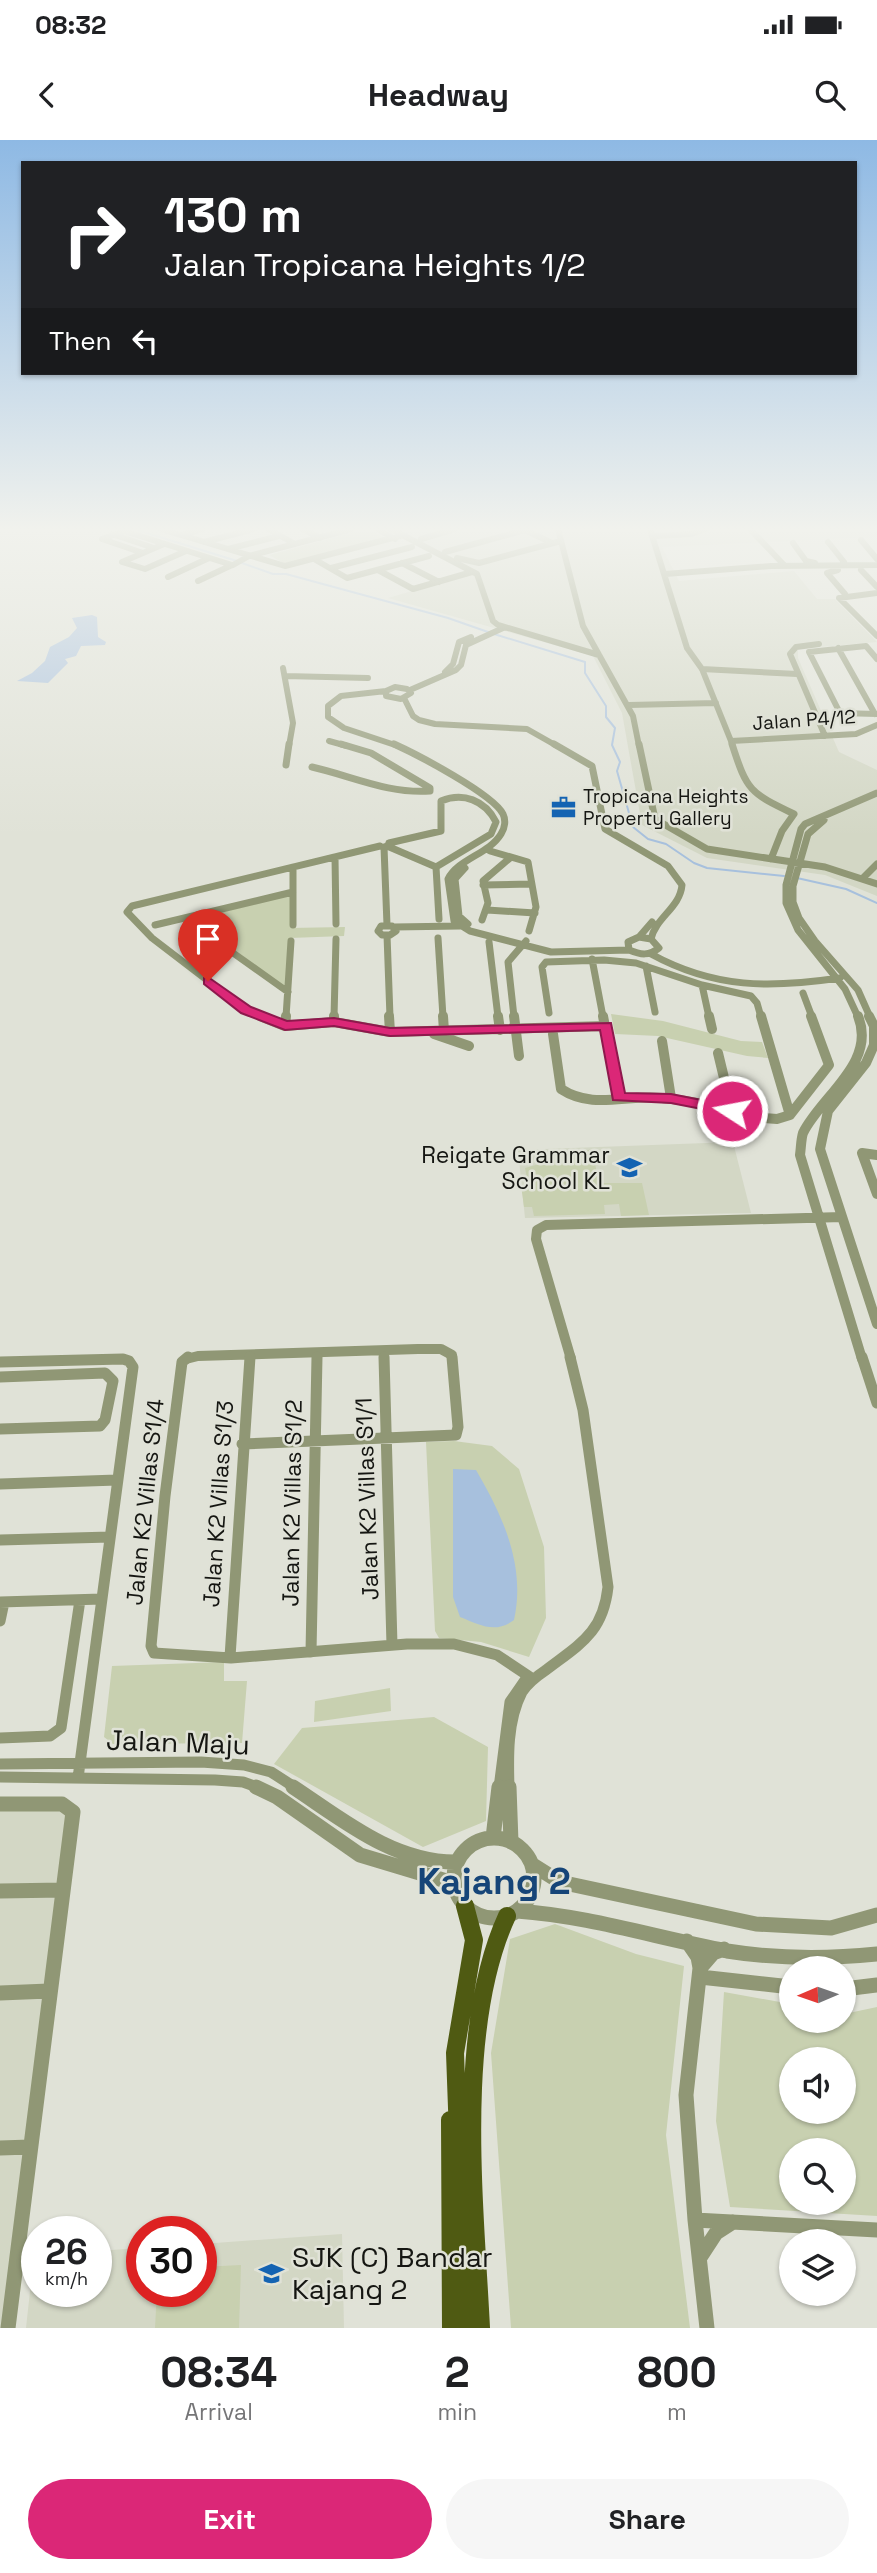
<!DOCTYPE html>
<style>
:root{--surface:#fff;--page:#f6f6f6;--text:#202124;--muted:#757577;--accent:#db2777}
body{margin:0;font-family:"Space Grotesk",sans-serif;background:var(--page);color:var(--text);height:100vh;display:flex;flex-direction:column;font-size:26px;white-space:nowrap}
*{box-sizing:border-box;margin:0}
p{font-size:23px;color:var(--muted)}
.icon{flex:none;width:38px;height:38px;fill:none;stroke:currentColor;stroke-width:2;stroke-linecap:round;stroke-linejoin:round}
.map{position:relative;height:2188px;overflow:hidden}
.details{display:flex;flex-direction:column;background:var(--surface);flex:1}
.details>*{flex:none}
.guide{position:absolute;left:21px;top:21px;width:836px;height:214px;border-radius:0px;box-shadow:0 2px 5px #0004;background:#202124;color:#fff;overflow:hidden}
.needle{width:46px;rotate:268deg}
.buttons{position:absolute;left:779px;top:1816px;display:grid;gap:14px}
.buttons a{display:grid;place-items:center;width:77px;height:77px;border-radius:50%;background:var(--surface);box-shadow:0 2px 5px #0004;font-size:35px}
.speed{position:absolute;left:21px;top:2076px;display:flex;gap:14px;font-size:35px;font-weight:700;text-align:center}
.speed>*{display:grid;place-content:center;width:91px;height:91px;border-radius:50%;background:var(--surface);box-shadow:0 2px 5px #0004;line-height:1}
.speed small{font-size:18px;font-weight:400}
.speed .limit{border:10px solid #d22;background:#fff;color:#111}
.pin{position:absolute;display:grid;place-items:center;width:60px;height:60px;color:#fff;margin:-72px -30px;border-radius:50% 50% 50% 0;rotate:-45deg;box-shadow:0 0 7px #0007}
.pin .icon{rotate:45deg}
.me{position:absolute;width:77px;margin:-38px;rotate:281deg;stroke-linejoin:round;filter:drop-shadow(0 0 5px #0008)}
.turn{display:flex;align-items:center;gap:24px;height:147px;padding:0 28px;font-size:32px}
.turn .icon{width:91px;height:91px;stroke-width:2.5}
.turn b{display:block;font-size:49px;line-height:60px}
.then{display:flex;align-items:center;height:66px;padding:0 28px;background:#0003;gap:14px;font-size:26px}
.eta{display:flex;justify-content:space-evenly;align-items:center;height:119px;text-align:center}
.eta b{font-size:42px;font-weight:800;line-height:49px}
.button{display:flex;gap:14px;margin-top:auto;padding:14px 28px}
.button a{flex:1;height:80px;border-radius:42px;background:var(--accent);color:#fff;font-size:28px;font-weight:800;line-height:80px;text-align:center}
.button a+a{background:var(--page);color:var(--text)}
.status{display:flex;justify-content:space-between;align-items:center;height:49px;padding:0 35px;background:var(--surface);direction:ltr}
.status svg{height:19px;fill:currentColor}
header{display:flex;justify-content:space-between;align-items:center;height:91px;padding:0 28px;background:var(--surface);font-size:32px;font-weight:800}
.map>svg:first-child{display:block}
.built{fill:#d3d7c5}
.green{fill:#c8d0b0;fill-rule:evenodd}
.water{fill:#a7c0dd}
.lines{fill:none;stroke-linecap:round;stroke-linejoin:round}
.stream{stroke:#a7c0dd;stroke-width:2}
.minor-far4{stroke:#909775;stroke-width:6}
.minor-far3{stroke:#909775;stroke-width:7}
.minor-far2{stroke:#909775;stroke-width:10}
.minor-far1{stroke:#909775;stroke-width:11}
.minor{stroke:#909775;stroke-width:15}
.major{stroke:#4f5a12;stroke-width:18}
.route{fill:#db2777;stroke:#8e194d;stroke-width:2}
.labels{text-anchor:middle;dominant-baseline:central;stroke-width:5;stroke-linejoin:round;paint-order:stroke}
.far-street-label{font-size:19px;fill:#151612;stroke:#e0e2d7}
.far-poi-label{font-size:19px;fill:#151612;stroke:#e0e2d7;text-anchor:start}
.poi-label{font-size:23px;fill:#151612;stroke:#e0e2d7;text-anchor:end}
.street-label{font-size:23px;fill:#151612;stroke:#e0e2d7}
.near-street-label{font-size:28px;fill:#151612;stroke:#e0e2d7}
.near-poi-label{font-size:28px;fill:#151612;stroke:#e0e2d7;text-anchor:start}
.near-district-label{font-size:37px;font-weight:bold;fill:#164578;stroke:#e0e2d7}
</style>
<div class="status"><b>08:32</b><svg viewBox="0 0 49 12"><path d="M0 12V9h3v3zM5 12V6h3v6zM10 12V3h3v9zM15 12V0h3v12zM26 1h20v11H26zM47 4h2v5h-2z"/></svg></div>
<header><svg class="icon" aria-label="back" viewBox="0 0 24 24"><path d="M15 5l-7 7 7 7"/></svg>Headway<svg class="icon" aria-label="search" viewBox="0 0 24 24"><circle cx="10" cy="10" r="6"/><path d="M15 15l6 6"/></svg></header>
<div class="map">
<svg width="877" height="2188" viewBox="0 0 877 2188">
<rect width="100%" height="100%" fill="#e0e2d7"/>
<path class="built" d="M390 389H877V397L662 407 679 441 794 431 817 459H835L877 502 798 509V518L839 612 877 630V756L825 735 707 718 642 685 622 573 593 516 388 458 477 432Z
M733 1002 751 1073 525 1078 518 1010Z
M57 1666 69 1672 2 2188H0V1667Z
M342 2094 344 2188H26L34 2115H37V2151H96V2111L142 2108V2151H201V2104Z"/>
<path class="green" d="M366 389 386 398 285 424 269 415Z
M291 755 290 788 345 787 344 796 290 798 287 847 284 848 195 779Z
M611 874 663 881 741 901 762 902 768 918 747 916 658 896 615 894Z
M592 1009 599 1043H642L649 1075 621 1076 619 1064 604 1065 605 1074 534 1076 532 1067H524L521 1045 528 1044 525 1028Z
M454 1301 492 1306 519 1329 544 1407 546 1478 529 1517 481 1502 439 1498 435 1491 426 1302Z
M224 1522V1541H247L242 1603 113 1604 104 1597 112 1526Z
M390 1548 391 1571 314 1582 315 1561Z
M434 1577 488 1607 486 1681 423 1707 274 1624 302 1588Z
M555 1784 636 1814 684 1826 666 1995 690 2188H511L491 1913 510 1799Z
M724 1852 791 1864V1881H844V1874L877 1867V2076L730 2067 716 1981ZM791 1920H844V1972H791ZM791 2011H844V2063H791Z
M241 2125 239 2188H155L157 2151H201V2127Z"/>
<path class="water" d="M92 475 97 477 98 497 106 502 105 505 81 506 76 516 65 519 68 523 48 543 17 541 32 533 45 521 50 507 69 497 77 488 72 478Z
M453 1329 476 1330C503 1376 526 1426 514 1480 495 1494 480 1485 460 1477L453 1457Z"/>
<g class="lines">
<path class="stream" d="M134 389 237 421
M242 423 273 434H286L448 478 488 492
M494 494 585 522V533L606 566V577L615 588 612 605 620 622 617 631 633 687 648 699 666 704 694 723 707 728 784 736
M797 738 846 749 877 763"/>
<path class="minor-far4" d="M161 389 285 426 400 396
M268 389 295 404
M303 389 320 398
M377 389 395 399
M391 389 477 434 493 481 498 485 599 515
M523 389 552 403
M558 389 583 486 633 576 639 606
M650 389 687 508 702 529 733 606
M750 389 784 425
M112 394 154 408
M181 395 203 389
M653 396 691 394 706 389
M102 399 124 391 232 425
M102 399 143 413
M421 399 455 389
M861 400 877 419
M204 402 254 389
M828 402 844 422
M793 403 806 421 815 423
M164 404 122 422 145 429 186 411
M228 409 279 396
M445 412 525 390
M457 418 479 423 561 401
M314 419 347 438 429 416
M402 423 439 442
M233 425 249 416 352 389
M331 428 412 407
M378 430 413 449 472 432
M838 430 827 433 845 454
M861 430 877 447
M665 434 771 426 877 425
M168 437 209 418
M198 441 232 425
M877 453 839 458 877 496
M819 504 796 507 790 514 825 596
M838 508 875 574
M877 519 866 506 809 512 840 573 877 574
M283 528 293 583 289 606
M702 529 797 534
M445 532 453 524 459 502 471 497
M285 536 368 538
M395 547 407 549 411 553 401 559 386 556V551Z
M410 550 456 530 461 525 466 505 503 488
M386 551 341 556 328 566V577L344 588 398 606
M404 558 413 576 419 580 435 584 527 589 557 606
M629 565 716 563
M329 601 347 606
M731 601 856 594 877 585"/>
<path class="minor-far3" d="M394 604C416 614 493 654 503 674 506 680 505 688 501 694 489 714 458 719 448 739L454 781 470 791 551 812 629 810
M554 604 592 626 605 689 668 726 682 745C680 768 656 777 651 799
M639 604 655 679 707 709 825 727 877 744
M732 604C747 651 750 653 794 674L782 691 771 719
M286 625 289 604
M312 627C352 636 388 654 430 651V648L371 613 341 604
M824 680 808 694 793 746V762L799 778 815 801 858 850 870 877
M387 706 436 727 491 694 496 682C485 660 463 652 441 661V691L389 703
M384 707 387 785
M490 711 528 722 536 767 529 791
M335 717 336 784
M293 727V785
M436 727 439 779
M465 728 455 739 459 776 468 784
M863 738 877 724
M483 745 531 744
M487 770 535 773
M482 780 488 763 483 741 510 718
M191 783 288 852
M155 785 293 752
M381 786H392L396 791 390 795H382L378 791Z
M394 787 460 786
M387 795 390 877
M639 797 652 782
M639 797 651 799 659 808C649 816 641 815 629 810L628 802Z
M438 798 443 877
M489 802 498 877
M651 814C715 849 770 848 840 838
M592 819 603 877
M646 826 655 872
M702 845 709 877
M803 853 812 877
M549 873 542 827 546 822 604 820 636 823 702 845 751 856 757 863 761 877
M264 877 246 870 152 798 127 772 132 766 380 706
M286 877 291 801
M334 877 336 799
M514 877 508 822 526 801
M858 877 845 849 798 790 786 763V745L801 689 805 684 877 653"/>
<path class="minor-far2" d="M260 876 285 886 334 882 390 892 606 886
M389 876 390 892
M443 876 444 891
M498 876 500 890
M514 876 519 916
M603 876 618 957
M709 876 712 889
M761 876 790 975
M858 876C877 923 821 956 803 993 801 999 801 1008 800 1015L862 1219
M869 876 874 886V905L866 923 828 971 820 1009 877 1184
M334 882V876
M285 886 286 876
M434 894 469 906
M553 894 561 949C593 970 626 954 662 958 696 961 730 970 764 978L777 979 790 975
M662 901 671 958
M718 913 732 971
M790 975 829 925 811 876
M877 1015 862 1013 877 1054
M384 1211V1219
M186 1219 198 1216 418 1209H441L452 1215V1219
M250 1219V1215
M317 1219V1214
M571 1219 536 1099 537 1090 546 1085 842 1077"/>
<path class="minor-far1" d="M188 1217 182 1222 165 1356 151 1506 154 1513 231 1518 407 1504H454L497 1515 533 1539
M384 1217 392 1505
M862 1217 877 1263
M0 1222 123 1219 129 1221 133 1227 78 1638
M0 1237 105 1233 113 1241 105 1280 100 1286 0 1289
M242 1304 456 1295 458 1287 452 1217
M0 1344 117 1340
M0 1400 110 1397
M0 1462 102 1459
M0 1481 4 1462
M311 1512 317 1217
M230 1517 250 1217
M0 1598 50 1596 61 1588 80 1460
M0 1624 201 1622 244 1625 271 1632 296 1648
M0 1637 215 1640 243 1642 260 1648
M499 1648 510 1562 528 1536
M509 1648C508 1617 507 1581 522 1552 528 1543 537 1536 546 1530 580 1504 603 1493 608 1447L583 1270 570 1217"/>
<path class="minor" d="M256 1647 277 1657 360 1715 453 1743
M293 1647C343 1680 393 1722 455 1722
M509 1647 511 1702
M0 1664H62L73 1672 8 2188
M454 1738a40 40 0 1 1 80 0a40 40 0 1 1-80 0Z
M493 1698 499 1647
M533 1725 560 1742 756 1784 831 1788 877 1775
M0 1751 63 1750
M517 1771C589 1776 657 1798 727 1811 777 1819 827 1819 877 1814
M687 1801 698 1817 700 1828 713 1813 724 1809
M700 1828 686 1955 695 2080 707 2188
M700 1837 791 1847
M844 1849 877 1845
M0 1853 49 1851
M0 2008 30 2007
M695 2080 877 2090
M701 2116 716 2093 733 2082"/>
<path class="major" d="M465 1766 474 1800 455 1913 465 2188
M450 1980 451 2188
M481 2188C475 2065 455 1889 507 1776"/>
</g>
<linearGradient id="sky" x2="0" y2="1"><stop stop-color="#8eb9e4"/><stop offset="0.56" stop-color="#f1f2ed"/><stop offset="1" stop-color="#f1f2ed" stop-opacity="0"/></linearGradient>
<rect width="877" height="696" fill="url(#sky)"/>
<path class="route" d="M208 837 251 867 287 881 334 878 390 888 611 883 625 953 671 954 732 966 739 971 732 975 671 963 613 960 600 890 390 896 334 886 285 890 241 873 204 844V838Z"/>
<defs>
<symbol id="office-bare" viewBox="-9 -9 18 18"><path d="M-6-3h4V-5.5h4V-3h4V5H-6ZM-1-4.5V-3h2v-1.5ZM-6 0V1H6V0Z" fill="#1463b2" stroke="#e0e2d7" stroke-width="2.5" paint-order="stroke"/></symbol>
<symbol id="school-bare" viewBox="-9 -9 18 18"><path d="M0-5L7-2L0 1L-7-2ZM-4 1L0 2.5L4 1V4Q0 6-4 4Z" fill="#1463b2" stroke="#e0e2d7" stroke-width="2.5" paint-order="stroke"/></symbol>
</defs>
<g fill-rule="evenodd">
<use href="#office-bare" x="546" y="650" width="35" height="35"/>
<use href="#school-bare" x="612" y="1010" width="35" height="35"/>
<use href="#school-bare" x="254" y="2116" width="35" height="35"/>
</g>
<g class="labels">
<g class="far-street-label">
<text transform="translate(804 580) rotate(-4)">Jalan P4/12</text>
</g>
<g class="far-poi-label">
<text x="583" y="656">Tropicana Heights<tspan x="583" dy="22">Property Gallery</tspan></text>
</g>
<g class="poi-label">
<text x="610" y="1015">Reigate Grammar<tspan x="610" dy="26">School KL</tspan></text>
</g>
<g class="street-label">
<text transform="translate(367 1359) rotate(-92)">Jalan K2 Villas S1/1</text>
<text transform="translate(145 1362) rotate(-84)">Jalan K2 Villas S1/4</text>
<text transform="translate(292 1363) rotate(-89)">Jalan K2 Villas S1/2</text>
<text transform="translate(218 1364) rotate(-86)">Jalan K2 Villas S1/3</text>
</g>
<g class="near-street-label">
<text transform="translate(178 1602) rotate(2)">Jalan Maju</text>
</g>
<g class="near-poi-label">
<text x="292" y="2117">SJK (C) Bandar<tspan x="292" dy="32">Kajang 2</tspan></text>
</g>
<g class="near-district-label">
<text x="494" y="1741">Kajang 2</text>
</g>
</g>
</svg>
<div class="buttons">
<a><svg class="needle" viewBox="-14 -14 28 28"><path d="M0-13l5 13h-10z" fill="#e53935"/><path d="M0 13l5-13h-10z" fill="#757577"/></svg></a>
<a><svg class="icon" aria-label="sound" viewBox="0 0 24 24"><path d="M4 9h4l5-4v14l-5-4H4zM17 9q2 3 0 6"/></svg></a>
<a><svg class="icon" aria-label="search" viewBox="0 0 24 24"><circle cx="10" cy="10" r="6"/><path d="M15 15l6 6"/></svg></a>
<a><svg class="icon" aria-label="layers" viewBox="0 0 24 24"><path d="M12 4l9 5-9 5-9-5zM3 14l9 5 9-5"/></svg></a>
</div>
<div class="speed"><div>26<small>km/h</small></div><div class="limit">30</div></div>
<div class="pin" style="left:208px;top:841px;background:#d93025"><svg class="icon" aria-label="arrive" viewBox="0 0 24 24"><path d="M6 21V4h12l-3 4 3 4H6"/></svg></div>
<svg class="me" style="left:732px;top:971px" viewBox="-20 -20 40 40"><circle r="17" fill="#db2777" stroke="#fff" stroke-width="3"/><path d="M0-11L8 9 0 5-8 9z" fill="#fff"/></svg>
<div class="guide">
<div class="turn"><svg class="icon" aria-label="right" viewBox="0 0 24 24"><path d="M7 20v-9h11M14 6l5 5-5 5"/></svg><div><b>130 m</b>Jalan Tropicana Heights 1/2</div></div>
<div class="then">Then<svg class="icon" aria-label="left" viewBox="0 0 24 24"><path d="M17 20v-9H6M10 6l-5 5 5 5"/></svg></div>
</div>
</div>
<section class="details">
<div class="eta">
<div><b>08:34</b><p>Arrival</p></div>
<div><b>2</b><p>min</p></div>
<div><b>800</b><p>m</p></div>
</div>
<div class="button"><a>Exit</a><a>Share</a></div>
</section>
